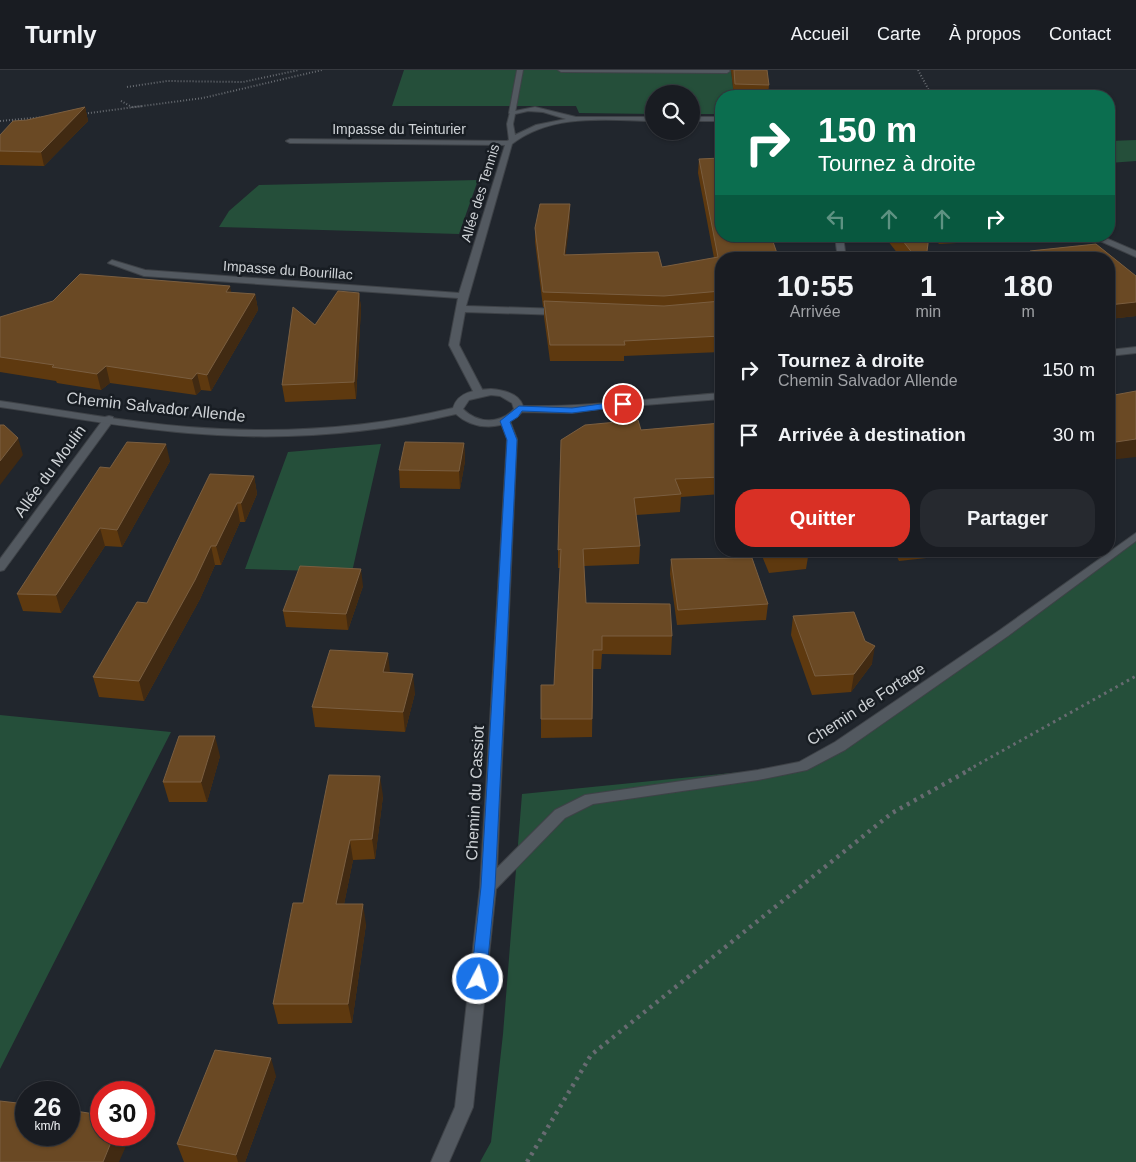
<!DOCTYPE html>
<html lang="fr">
<meta charset="utf-8">
<style>
:root{--surface:#191c22;--page:#26292f;--text:#f1f3f6;--muted:#9fa1a5;--line:#373a40;--accent:#d93025}
body{margin:0;font-family:Arial,sans-serif;background:var(--page);color:var(--text);height:100vh;display:flex;flex-direction:column;font-size:19px;white-space:nowrap}
*{box-sizing:border-box;margin:0}
p{font-size:16px;color:var(--muted)}
.icon{flex:none;width:28px;height:28px;fill:none;stroke:currentColor;stroke-width:2;stroke-linecap:round;stroke-linejoin:round}
.map{position:relative;flex:1;overflow:hidden}
.sheet{position:absolute;left:715px;top:182px;width:400px;height:305px;display:flex;flex-direction:column;background:var(--surface);border-radius:20px;box-shadow:0 1px 4px #0004,0 0 0 1px var(--line)}
.sheet>*{flex:none}
.top-card{position:absolute;left:715px;top:20px;width:400px;height:152px;border-radius:20px;box-shadow:0 1px 4px #0004,0 0 0 1px var(--line);background:#0b6e4f;color:#fff;overflow:hidden}
.fabs{position:absolute;left:645px;top:15px;display:grid;gap:10px}
.fabs a{display:grid;place-items:center;width:55px;height:55px;border-radius:50%;background:var(--surface);box-shadow:0 1px 4px #0004,0 0 0 1px var(--line);font-size:25px}
.speed{position:absolute;left:15px;top:1011px;display:flex;gap:10px;font-size:25px;font-weight:700;text-align:center}
.speed>*{display:grid;place-content:center;width:65px;height:65px;border-radius:50%;background:var(--surface);box-shadow:0 1px 4px #0004,0 0 0 1px var(--line);line-height:1}
.speed small{font-size:12px;font-weight:400}
.speed .limit{border:8px solid #d22;background:#fff;color:#111}
.pin{position:absolute;display:grid;place-items:center;width:42px;height:42px;color:#fff;margin:-21px;border:2px solid #fff;border-radius:50%;box-shadow:0 1px 5px #0007}
.me{position:absolute;width:55px;margin:-28px;rotate:6deg;stroke-linejoin:round;filter:drop-shadow(0 0 4px #0008)}
.turn{display:flex;align-items:center;gap:18px;height:105px;padding:0 20px;font-size:22px}
.turn .icon{width:65px;height:65px;stroke-width:2.5}
.turn b{display:block;font-size:35px;line-height:42px}
.lanes{display:flex;align-items:center;height:48px;padding:0 20px;background:#0003;justify-content:center;gap:25px;direction:ltr}
.lanes .off{opacity:.35}
.eta{display:flex;justify-content:space-evenly;align-items:center;height:85px;text-align:center}
.eta b{font-size:30px;font-weight:800;line-height:35px}
.button{display:flex;gap:10px;margin-top:auto;padding:10px 20px}
.button a{flex:1;height:58px;border-radius:20px;background:var(--accent);color:#fff;font-size:20px;font-weight:800;line-height:58px;text-align:center}
.button a+a{background:var(--page);color:var(--text)}
ul{padding:0;list-style:none}
li{display:flex;align-items:center;gap:15px;height:65px;padding:0 20px}
li div{flex:1}
li b{display:block;font-size:19px}
li em{font-style:normal}
header{display:flex;align-items:center;gap:30px;box-sizing:border-box;height:70px;padding:0 25px;background:var(--surface);border-bottom:1px solid var(--line)}
header strong{font-size:24px}
nav{display:flex;gap:28px;margin-inline-start:auto;font-size:18px}
.map>svg:first-child{display:block}
.green{fill:#254f3a}
.lines{fill:none;stroke-linecap:round;stroke-linejoin:round}
.service-casing{stroke:#3e4247;stroke-width:2}
.minor-casing{stroke:#3e4247;stroke-width:2}
.tertiary-casing{stroke:#3e4247;stroke-width:2}
.path-far2{stroke:#676b71;stroke-width:2;stroke-dasharray:1 2;stroke-linecap:butt}
.path-far1{stroke:#676b71;stroke-width:3;stroke-dasharray:2.5 4;stroke-linecap:butt}
.path{stroke:#676b71;stroke-width:4.5;stroke-dasharray:3 5;stroke-linecap:butt}
.service{fill:#535960;fill-rule:evenodd}
.minor{fill:#535960;fill-rule:evenodd}
.tertiary{fill:#535960;fill-rule:evenodd}
.wall{fill:#5e390f}
.shaded-wall{fill:#412a12}
.building{fill:#6a4924;stroke:#7a5e40}
.route{fill:#1a73e8;stroke:#114b97}
.labels{text-anchor:middle;dominant-baseline:central;stroke-width:5;stroke-linejoin:round;paint-order:stroke}
.far-street-label{font-size:14px;fill:#ced2d6;stroke:#181d23}
.street-label{font-size:16px;fill:#ced2d6;stroke:#181d23}
</style>
<header>
<strong>Turnly</strong>
<nav><a>Accueil</a><a>Carte</a><a>À propos</a><a>Contact</a></nav>
</header>
<div class="map">
<svg width="1136" height="1092" viewBox="0 0 1136 1092">
<rect width="100%" height="100%" fill="#21262d"/>
<path class="green" d="M404 0H731L734 26H721V44H691V24H654V44L579 43 576 36H392Z
M1136 70V91L1109 93V71Z
M478 110 459 164 219 157 229 141 259 115Z
M381 374 352 502 245 499 288 382Z
M1136 466V1092H480L491 1072 503 964 522 724 802 696 1004 563Z
M0 645 171 662 0 999Z"/>
<g class="lines">
<defs>
<path id="service" d="M517 0H523L515 43 512 45 509 43Z
M558 0H729L730 1 727 3 561 2Z"/>
<path id="minor" d="M535 37 576 47H654V51C607 50 551 43 512 74L466 236 561 239 566 242 561 245 465 242 459 275 484 323 483 325 479 326 474 323 449 275 458 228 144 206 108 193 112 190 145 200 459 223 505 75 290 73 286 71 290 69 507 71 509 70 507 54 510 42ZM528 41 543 42 566 49 536 55 515 65 513 54 515 44Z
M691 47H721V51H691Z
M835 166H843L846 189H838Z
M1089 166H1101L1136 181V187Z
M109 346 113 347V351L4 500 0 501V489L105 347Z
M505 348 510 351 517 369 497 798 555 740 585 725 758 700 799 692 835 672 1000 560 1136 463V471L1008 566 845 680 807 700 758 710 593 734 565 748 496 819 473 1037 449 1092H431L455 1037 480 817 507 369 500 351Z"/>
<path id="tertiary" d="M1136 277V283L1109 286V280Z
M491 319C503 320 519 323 523 336 589 337 655 328 721 323V329L606 338 572 343 522 342C505 361 474 361 456 344 368 365 278 371 188 363 125 358 63 346 0 337V331C63 340 125 352 189 357 277 364 367 359 453 338 458 321 476 320 491 319ZM491 325 500 326 512 333 514 339C500 354 478 354 463 339L469 330Z"/>
</defs>
<use href="#service" class="service-casing"/>
<use href="#minor" class="minor-casing"/>
<use href="#tertiary" class="tertiary-casing"/>
<path class="path-far2" d="M918 0 932 26
M127 17 167 11 243 12 299 0
M121 31 132 37 143 36
M82 44 203 28 322 0
M0 51 44 47"/>
<path class="path-far1" d="M968 700 1136 606"/>
<path class="path" d="M527 1092 591 985 892 743 971 699"/>
<use href="#service" class="service"/>
<use href="#minor" class="minor"/>
<use href="#tertiary" class="tertiary"/>
</g>
<path class="wall" d="M731 0H767L769 15 768 26H734Z
M85 37 88 51 44 96 0 95V65L27 50Z
M699 89 721 189V282L624 286V291H550L544 247V237H543L535 172V158L570 149 565 184 662 197 714 188 698 103Z
M884 166H929L926 189H902Z
M932 166H1012L1011 170 939 174Z
M1096 174 1136 206V246L1109 249V189H1028L1030 181Z
M232 223 255 224 258 240 211 321 201 320 196 325 110 313 101 320 57 313 56 311 0 302V247Z
M359 223 361 238 356 329 285 332 282 315 315 255Z
M721 353V424L681 427 680 442 636 445 640 476 639 494 584 496 586 533 672 566 671 585 602 584 601 599H593L592 667 541 668V649L554 615 560 498H558V480L641 360Z
M464 373 465 391 460 419 400 418 399 400Z
M170 391 122 477 105 476 61 543 23 541 17 524 110 398Z
M254 406 257 424 245 452H240L221 495H215L200 529 144 631 99 627 93 607 147 533Z
M760 481H809L806 499 769 503Z
M894 481H955L954 485 899 491Z
M671 489 768 534 766 550 677 555 670 504Z
M363 516 348 560 286 557 283 541Z
M793 546 872 594 851 622 812 625 791 565Z
M390 602 415 623 405 662 315 657 312 637Z
M220 686 207 732H169L163 712Z
M383 726 375 789 353 790 344 834 366 854 352 953 278 954 273 934 303 833Z
M276 1006 245 1092H184L177 1074Z"/>
<path class="shaded-wall" d="M85 37 88 51 44 96 41 82Z
M570 134V149L564 199V185Z
M230 216 233 231 226 222Z
M359 223 361 238 356 329 354 312Z
M255 224 258 240 211 321 207 305Z
M1136 232V246L1109 249V235Z
M106 296 110 313 101 320 97 304Z
M197 303 201 320 196 325 192 309Z
M18 368 23 385 0 415V391Z
M1136 369V387L1109 390V373Z
M464 373 465 391 460 419 459 401Z
M166 374 170 391 122 477 117 460Z
M254 406 257 424 245 452 241 433Z
M237 433 240 452 221 495 216 476Z
M100 458 105 476 61 543 56 525Z
M211 476 215 495 200 529 144 631 139 611Z
M361 499 363 516 348 560 346 544Z
M875 576 872 594 851 622 854 604Z
M388 583 390 602H383Z
M413 604 415 623 405 662 403 642Z
M215 666 220 686 207 732 201 712Z
M380 706 383 726 375 789 372 769Z
M350 770 353 790 340 854 336 834Z
M363 834 366 854 352 953 348 934Z
M271 988 276 1006 245 1092H238L236 1085Z
M114 1065H129L130 1067 119 1092H103Z"/>
<path class="building" d="M734 0H767L769 15 735 14Z
M85 37 41 82 0 81V65L13 51 27 50Z
M721 88V166H771L779 189H721V221L664 226 543 222 535 158 540 134H570L564 185 658 182 662 197 718 187 699 89Z
M899 166H929L926 189H917Z
M1096 174 1136 206V232L1109 235V189H1038L1030 181Z
M80 204 230 216 226 222 255 224 207 305 197 303 192 309 106 296 97 304 52 297 54 295 0 287V247L53 231Z
M338 221 359 223 354 312 282 315 293 237 315 255Z
M544 231 664 236 721 231V266L624 271 625 275H550Z
M1136 321V369L1109 373V326Z
M638 350 641 360 721 353V407L675 409 681 424 634 428 640 476 583 479 586 533 670 534 672 566H602V580H593L592 649H541V615H554L561 479 558 480 561 370 585 355Z
M0 355H4L18 368 0 391Z
M127 372 166 374 117 460 100 458 56 525 17 524 100 397 110 398Z
M405 372 464 373 459 401 399 400Z
M210 404 254 406 241 433H237L216 476H211L195 510 139 611 93 607 137 532 147 533Z
M770 481H806L772 485Z
M752 488 768 534 678 540 671 489Z
M300 496 361 499 346 544 283 541Z
M854 542 865 571 875 576 854 604 815 606 793 546Z
M330 580 388 583 383 602 413 604 403 642 312 637Z
M179 666H215L201 712H163Z
M329 705 380 706 372 769 350 770 336 834H363L348 934H273L293 833H303Z
M215 980 271 988 236 1085 177 1074Z
M0 1031 26 1034V1065H69V1040L101 1045V1065H114L103 1092H0Z"/>
<path class="route" d="M623 331 628 334 627 336 572 343 522 341 518 347 510 352 517 370 495 817 486 909 483 913 478 915 473 913 471 909 481 817 507 370 500 351 519 336 572 338Z"/>
<g class="labels">
<g class="far-street-label">
<text x="399" y="59">Impasse du Teinturier</text>
<text transform="translate(480 123) rotate(-73)">Allée des Tennis</text>
<text transform="translate(288 200) rotate(4)">Impasse du Bourillac</text>
</g>
<g class="street-label">
<text transform="translate(156 337) rotate(6)">Chemin Salvador Allende</text>
<text transform="translate(50 401) rotate(-54)">Allée du Moulin</text>
<text transform="translate(866 634) rotate(-33)">Chemin de Fortage</text>
<text transform="translate(475 723) rotate(-87)">Chemin du Cassiot</text>
</g>
</g>
</svg>
<div class="fabs">
<a><svg class="icon" aria-label="search" viewBox="0 0 24 24"><circle cx="10" cy="10" r="6"/><path d="M15 15l6 6"/></svg></a>
</div>
<div class="speed"><div>26<small>km/h</small></div><div class="limit">30</div></div>
<div class="pin" style="left:623px;top:334px;background:#d93025"><svg class="icon" aria-label="arrive" viewBox="0 0 24 24"><path d="M6 21V4h12l-3 4 3 4H6"/></svg></div>
<svg class="me" style="left:478px;top:909px" viewBox="-20 -20 40 40"><circle r="17" fill="#1a73e8" stroke="#fff" stroke-width="3"/><path d="M0-11L8 9 0 5-8 9z" fill="#fff"/></svg>
<div class="top-card">
<div class="turn"><svg class="icon" aria-label="right" viewBox="0 0 24 24"><path d="M7 20v-9h11M14 6l5 5-5 5"/></svg><div><b>150 m</b>Tournez à droite</div></div>
<div class="lanes"><svg class="icon off" aria-label="left" viewBox="0 0 24 24"><path d="M17 20v-9H6M10 6l-5 5 5 5"/></svg><svg class="icon off" aria-label="ahead" viewBox="0 0 24 24"><path d="M12 20V5M6 11l6-6 6 6"/></svg><svg class="icon off" aria-label="ahead" viewBox="0 0 24 24"><path d="M12 20V5M6 11l6-6 6 6"/></svg><svg class="icon" aria-label="right" viewBox="0 0 24 24"><path d="M7 20v-9h11M14 6l5 5-5 5"/></svg></div>
</div>
<section class="sheet">
<div class="eta">
<div><b>10:55</b><p>Arrivée</p></div>
<div><b>1</b><p>min</p></div>
<div><b>180</b><p>m</p></div>
</div>
<ul>
<li><svg class="icon" aria-label="right" viewBox="0 0 24 24"><path d="M7 20v-9h11M14 6l5 5-5 5"/></svg><div><b>Tournez à droite</b><p>Chemin Salvador Allende</p></div><em>150 m</em></li>
<li><svg class="icon" aria-label="arrive" viewBox="0 0 24 24"><path d="M6 21V4h12l-3 4 3 4H6"/></svg><div><b>Arrivée à destination</b></div><em>30 m</em></li>
</ul>
<div class="button"><a>Quitter</a><a>Partager</a></div>
</section>
</div>
